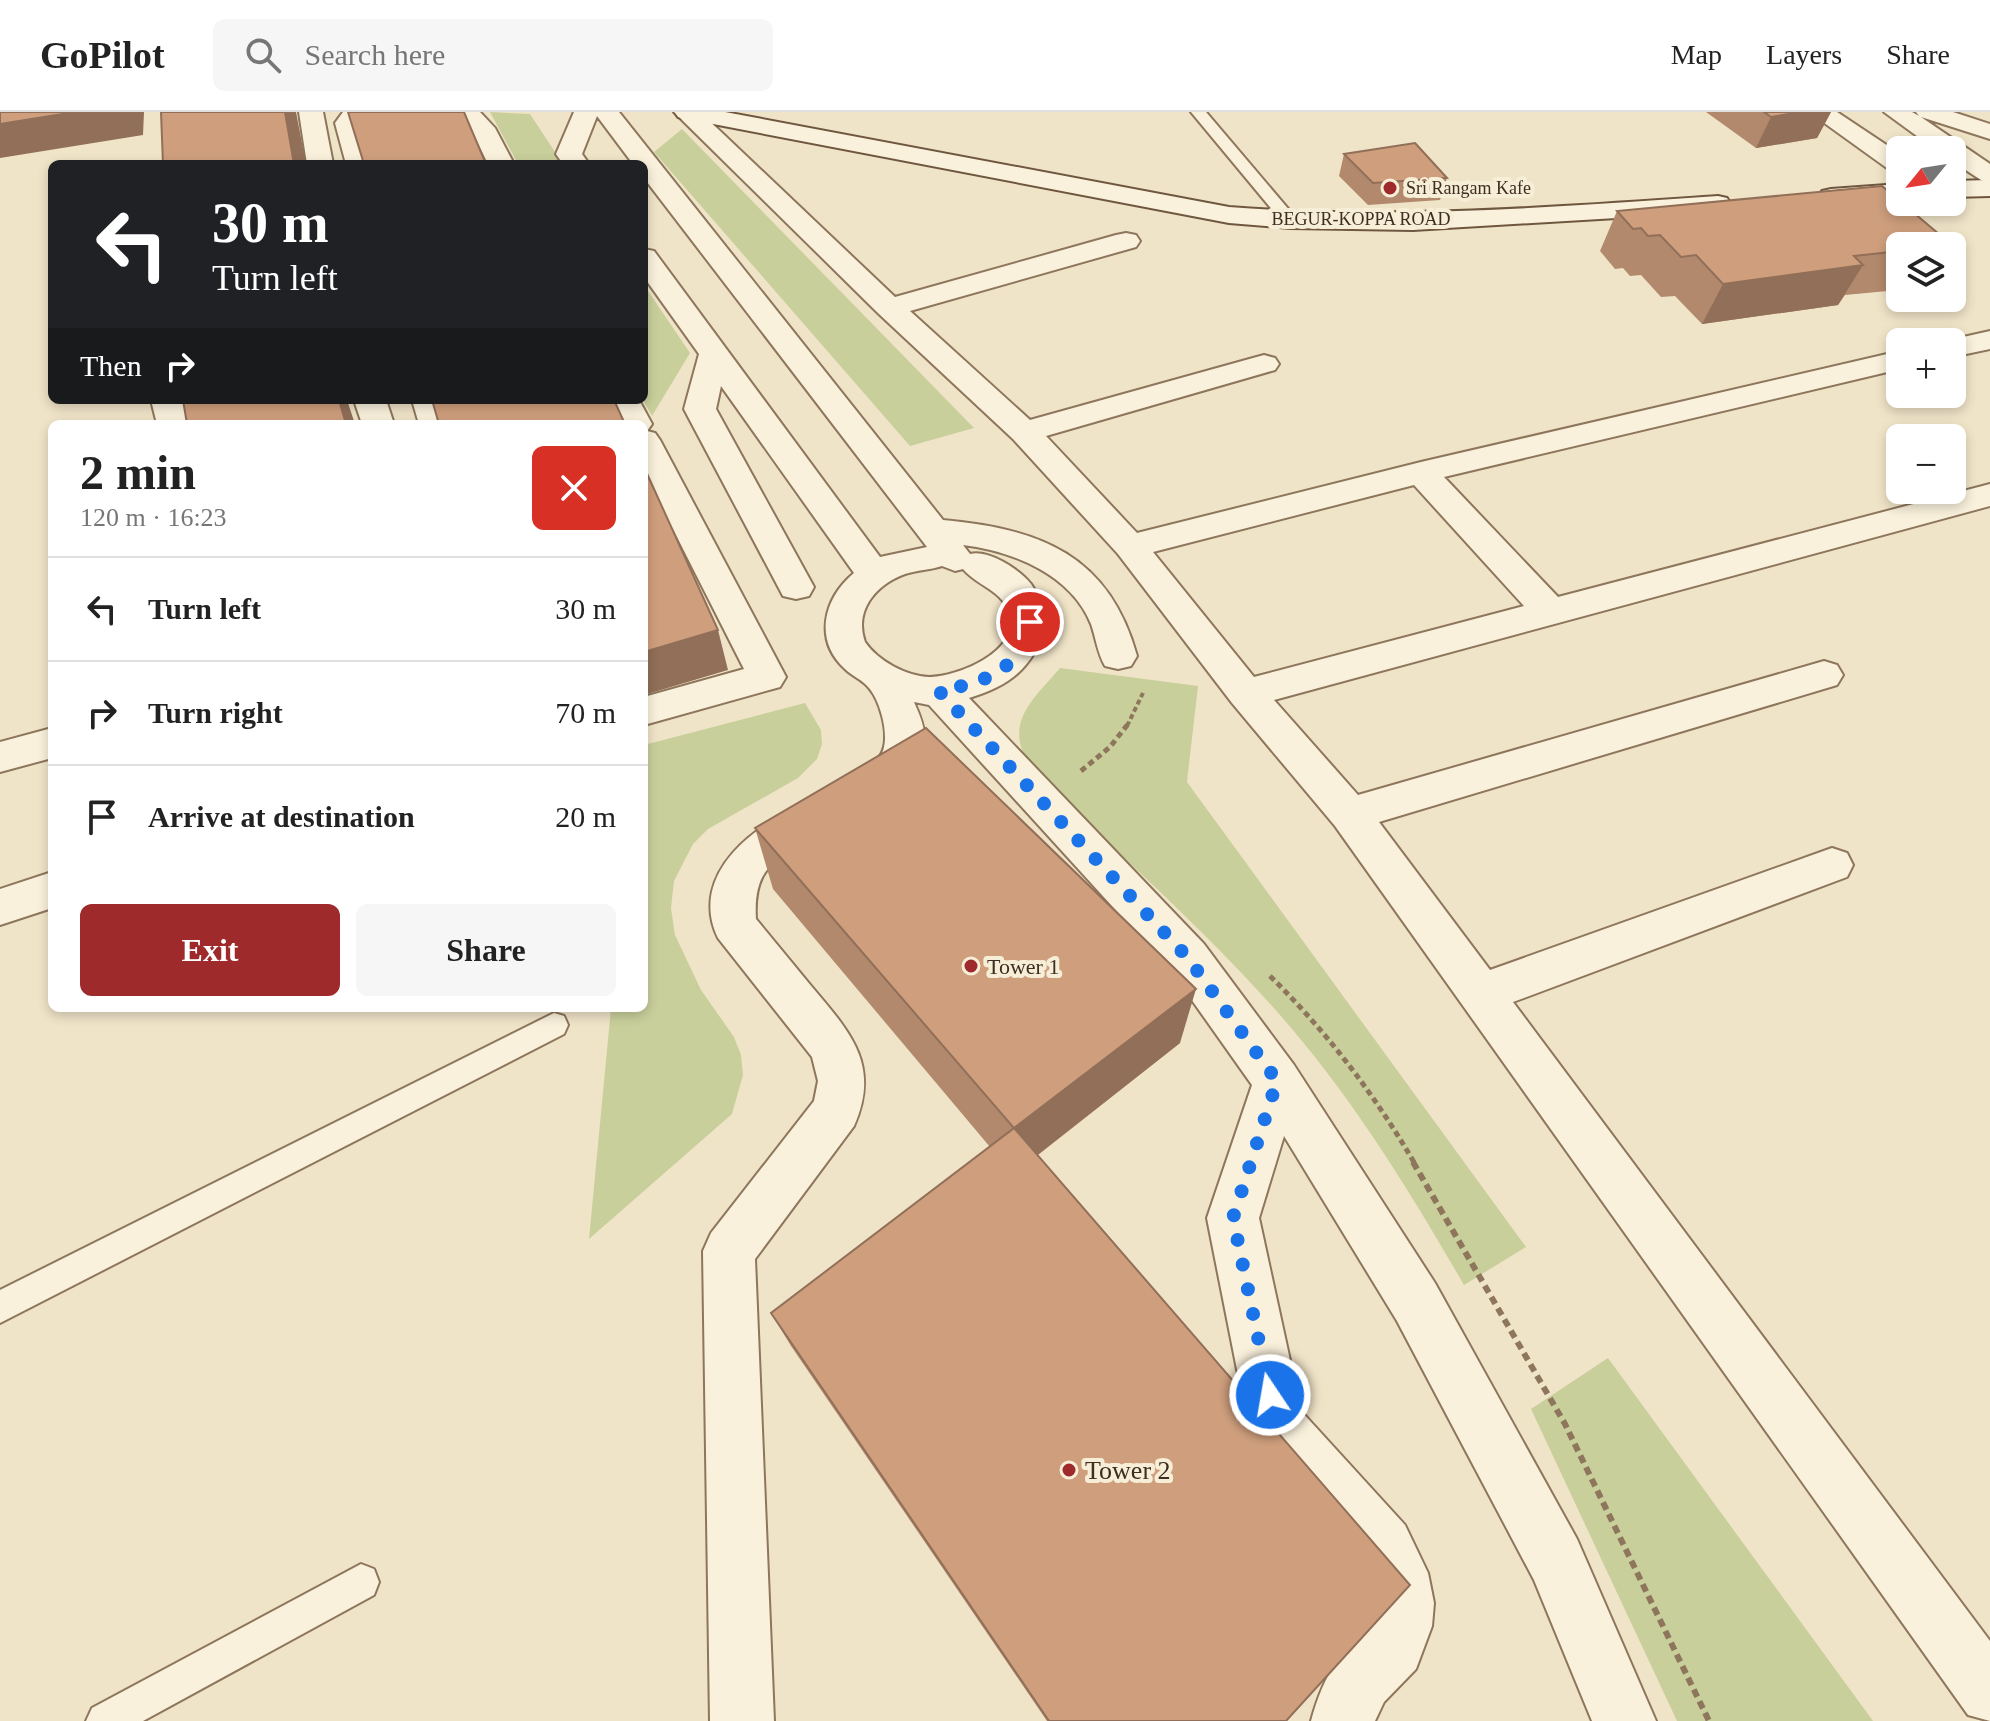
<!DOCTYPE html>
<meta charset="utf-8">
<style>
:root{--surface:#fff;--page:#f6f6f6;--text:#222;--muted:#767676;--line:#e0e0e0;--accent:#9e2a2b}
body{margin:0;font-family:"Times New Roman",serif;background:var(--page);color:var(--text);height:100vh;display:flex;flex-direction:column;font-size:30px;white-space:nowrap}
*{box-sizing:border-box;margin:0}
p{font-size:26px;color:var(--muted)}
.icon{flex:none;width:44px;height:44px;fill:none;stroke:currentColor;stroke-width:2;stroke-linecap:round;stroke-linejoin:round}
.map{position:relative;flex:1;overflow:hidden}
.panel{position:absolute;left:48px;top:308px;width:600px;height:592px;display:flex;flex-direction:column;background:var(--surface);border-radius:12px;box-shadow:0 4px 12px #0003}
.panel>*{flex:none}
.guide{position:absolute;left:48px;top:48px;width:600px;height:244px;border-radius:12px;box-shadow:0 4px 12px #0003;background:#202124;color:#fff;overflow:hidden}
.needle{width:52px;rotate:240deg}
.tools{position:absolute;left:1886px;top:24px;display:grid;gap:16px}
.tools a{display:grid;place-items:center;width:80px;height:80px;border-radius:12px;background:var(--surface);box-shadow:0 4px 12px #0003;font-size:40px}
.pin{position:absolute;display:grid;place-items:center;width:68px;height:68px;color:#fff;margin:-34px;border:4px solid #fff;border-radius:50%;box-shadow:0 2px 8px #0007}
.me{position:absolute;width:88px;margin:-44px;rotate:348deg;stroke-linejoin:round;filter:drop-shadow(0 0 6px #0008)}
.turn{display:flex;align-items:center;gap:28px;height:168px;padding:0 32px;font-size:36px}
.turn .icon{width:104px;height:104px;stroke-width:2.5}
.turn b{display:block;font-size:56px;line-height:68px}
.then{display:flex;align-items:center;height:76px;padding:0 32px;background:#0003;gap:16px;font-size:30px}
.round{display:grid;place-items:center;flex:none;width:84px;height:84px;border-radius:12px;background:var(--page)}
.head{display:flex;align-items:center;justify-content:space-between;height:136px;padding:0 32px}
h1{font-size:48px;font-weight:600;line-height:60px}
.primary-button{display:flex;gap:16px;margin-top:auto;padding:16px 32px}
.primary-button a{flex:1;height:92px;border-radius:12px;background:var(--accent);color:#fff;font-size:32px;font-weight:600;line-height:92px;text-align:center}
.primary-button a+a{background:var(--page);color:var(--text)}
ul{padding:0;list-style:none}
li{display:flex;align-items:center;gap:24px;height:104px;padding:0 32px;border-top:2px solid var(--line)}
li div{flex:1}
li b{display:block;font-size:30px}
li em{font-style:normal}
header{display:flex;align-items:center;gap:48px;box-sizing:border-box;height:112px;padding:0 40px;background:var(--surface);border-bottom:2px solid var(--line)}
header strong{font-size:38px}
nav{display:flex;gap:44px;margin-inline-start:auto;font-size:28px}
.search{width:560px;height:72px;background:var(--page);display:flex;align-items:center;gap:20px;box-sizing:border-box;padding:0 28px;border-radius:12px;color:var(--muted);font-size:30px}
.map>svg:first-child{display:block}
.green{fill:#c9cf9b}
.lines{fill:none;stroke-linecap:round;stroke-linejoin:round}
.lane-casing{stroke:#8d765c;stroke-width:4}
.street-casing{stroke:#8d765c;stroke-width:4}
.secondary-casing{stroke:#6f573f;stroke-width:4}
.path-far2{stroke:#8d765c;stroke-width:4;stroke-dasharray:5 3;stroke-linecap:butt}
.path-far1{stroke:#8d765c;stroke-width:5;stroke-dasharray:6 4;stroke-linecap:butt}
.path{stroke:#8d765c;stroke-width:6;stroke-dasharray:8 5;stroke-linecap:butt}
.lane{fill:#faf1dc;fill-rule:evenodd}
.street{fill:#faf1dc;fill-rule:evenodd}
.secondary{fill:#faf1dc;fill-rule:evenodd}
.wall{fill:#b2896c}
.shaded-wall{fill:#916f58}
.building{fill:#cf9f7d;stroke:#916f58;stroke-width:2}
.route{stroke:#1a73e8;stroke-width:14;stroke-dasharray:0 25.2}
.poi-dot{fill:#9e2a2b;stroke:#f7eed8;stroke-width:3}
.labels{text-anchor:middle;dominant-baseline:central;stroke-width:8;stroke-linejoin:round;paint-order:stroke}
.far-poi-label{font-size:18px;fill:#3d2e20;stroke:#f7eed8;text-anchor:start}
.far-street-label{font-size:18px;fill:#3d2e20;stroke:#f7eed8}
.poi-label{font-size:22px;fill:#3d2e20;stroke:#f7eed8;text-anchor:start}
.near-poi-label{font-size:26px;fill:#3d2e20;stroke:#f7eed8;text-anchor:start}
</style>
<header>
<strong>GoPilot</strong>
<div class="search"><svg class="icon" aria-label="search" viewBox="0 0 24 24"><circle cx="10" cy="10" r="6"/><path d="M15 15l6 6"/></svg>Search here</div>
<nav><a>Map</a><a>Layers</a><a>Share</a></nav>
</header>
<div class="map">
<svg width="1990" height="1609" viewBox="0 0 1990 1609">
<rect width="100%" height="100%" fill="#f0e4c8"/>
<path class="green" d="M490 0 530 2 563 52H518Z
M682 17 974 316 910 334 654 40Z
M644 173 690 241 652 304 643 288Z
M1060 556 1198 574 1187 670 1526 1135 1464 1173C1412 1083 1359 996 1292 917 1215 826 1119 743 1034 660 1001 613 1029 592 1060 556Z
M805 591 821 618 822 632 817 647 798 666 708 717 693 732 674 769 671 796 675 823 701 878 734 925 741 943 743 963 732 1002 589 1127 611 896H644V633Z
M1608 1246 1873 1609H1677L1531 1297Z"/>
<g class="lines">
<defs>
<path id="lane" d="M1191 0H1206L1296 106V112H1284Z
M554 901 564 904 568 913 564 922 0 1211V1178Z
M361 1452 374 1457 379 1470 374 1483 143 1609H86L92 1596Z"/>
<path id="street" d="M299 0H323L333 52H307Z
M343 0H367L359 11 372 52H346L335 11Z
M454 0H480L495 16 514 52H488L472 19Z
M574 0H619L943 408C1041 417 1109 443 1137 544L1131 554 1118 557 1105 554C1097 540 1096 526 1091 512 1071 462 1012 439 963 433L970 442C988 437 1019 457 1031 472 1038 482 1043 495 1048 506 1036 552 1014 573 969 586L1204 832 1294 953 1435 1171 1577 1427 1656 1609H1592L1534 1468 1397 1209 1284 1024 1259 1106 1301 1299 1405 1413 1428 1461 1434 1491 1432 1514 1416 1557 1384 1590 1375 1609H1311C1317 1587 1325 1565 1339 1547 1347 1536 1364 1527 1370 1515 1379 1498 1371 1471 1363 1455L1256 1333 1248 1313 1207 1106 1252 973 1172 860 929 593 914 590C919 601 924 613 925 626 926 659 892 694 861 684L855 673C862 659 881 650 884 635 888 618 880 589 869 576 863 568 852 564 845 557 813 528 824 486 854 461L721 274 716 297 814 475 809 484 796 487 783 484 684 297 699 242 644 165V137L654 139 880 445 927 435 644 66V52H633L597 4 582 42 589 52H563L556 42ZM942 454 955 459 963 457C978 475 1004 478 1010 504 1019 540 957 565 929 565 906 564 878 549 865 530 854 499 875 473 905 462 917 458 930 458 942 454Z
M674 0H700L895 185 1116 123 1126 121 1136 123 1140 129 1136 135 910 199 1030 308 1253 246 1264 243 1275 246 1279 252 1275 258 1046 324 1137 421 1421 350 1900 239V257L1444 365 1558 485 1990 372V394L1274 588 1358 683 1824 549 1837 553 1843 563 1837 573 1379 710 1490 858 1832 736 1847 741 1853 753 1847 765 1513 890 1990 1529V1609L1968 1603 1335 714 1232 591 1118 442 1013 327 879 202ZM1414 373 1524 494 1254 565 1153 440Z
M1809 0H1837L1900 42V62L1891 59Z
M1884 0H1912L1919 4 1916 0H1953L1990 12V27L1921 5 1990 52V71L1981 68 1952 49V38H1936Z
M1990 219V237L1952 245V230H1941Z
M151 288H183L189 312H157Z
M354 288H386L394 312H362Z
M412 288H444L451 312H419Z
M607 288H639L652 312 647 319 655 321 660 328 786 565 780 575 644 613V585L744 557 644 360V312H620Z
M52 616V646L0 660V630Z
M811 691 826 696 832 708C809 751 751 729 756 807 775 830 793 852 812 875 850 920 881 953 854 1014L755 1147 774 1609H710L703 1139 711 1121 814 989 818 969 812 945 718 826C687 762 757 709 811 691Z
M52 760V796L0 813V777Z"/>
<path id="secondary" d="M675 0H725L1229 95C1393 108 1555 95 1718 84L1727 86 1731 92 1727 98 1718 100 1413 118 1290 116 1229 111 687 7 678 5Z
M1990 68V84L1952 85V69Z
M1900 72V88L1831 93 1822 91 1818 85 1822 79 1831 77Z"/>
</defs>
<use href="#lane" class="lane-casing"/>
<use href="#street" class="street-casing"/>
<use href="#secondary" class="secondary-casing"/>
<path class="path-far2" d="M1127 614 1143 581"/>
<path class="path-far1" d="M1081 659 1110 635 1128 612
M1270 864C1327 920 1375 983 1415 1052"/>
<path class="path" d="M1413 1050 1565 1312 1709 1609"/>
<use href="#lane" class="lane"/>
<use href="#street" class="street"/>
<use href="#secondary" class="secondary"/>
</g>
<path class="wall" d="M1706 0H1831L1817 26 1756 36Z
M1344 42 1447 66 1440 88 1368 93 1339 64Z
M1617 99 1946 128 1942 134H1900V174L1898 178 1845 183 1838 193 1702 212 1675 184 1661 185 1641 163 1630 164 1623 156 1615 157 1600 139Z
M755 716 1180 931 1038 1043 1286 1609H1047L791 1234 771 1201 990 1035 773 777Z"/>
<path class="shaded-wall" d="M75 0H144L143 23 0 46V12Z
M285 0H296L306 52H294Z
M1801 0H1831L1817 26 1756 36 1771 5Z
M1863 153 1838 193 1702 212 1723 172Z
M339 288H347L355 312H346Z
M718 518 728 558 644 583V540Z
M1196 877 1180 931 1013 1062 1014 1016Z"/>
<path class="building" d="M0 0H75L0 12Z
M161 0H285L294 52H163Z
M348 0H464L486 52H364Z
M1764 0H1801L1771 5Z
M1415 31 1447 66 1373 71 1344 42Z
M1882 74 1946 128 1917 131 1921 134H1900V139L1854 144 1863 153 1723 172 1696 143 1681 145 1660 123 1648 124 1641 116 1633 117 1617 99Z
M183 288H339L346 312H187Z
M432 288H614L625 312H439Z
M644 355 718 518 644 540Z
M926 616 1196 877 1014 1016 1410 1473 1286 1609H1049L771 1201 1014 1016 755 716Z"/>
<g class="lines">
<path class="route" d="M1030 510C1020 560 984 570 939 579L1188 846 1277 969 1233 1106 1270 1283"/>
</g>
<g class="poi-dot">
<circle cx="1390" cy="76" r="8"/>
<circle cx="971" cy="854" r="8"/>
<circle cx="1069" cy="1358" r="8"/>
</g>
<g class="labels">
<g class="far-poi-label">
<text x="1406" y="76">Sri Rangam Kafe</text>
</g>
<g class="far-street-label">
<text x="1361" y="107">BEGUR-KOPPA ROAD</text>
</g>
<g class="poi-label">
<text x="987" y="854">Tower 1</text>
</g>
<g class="near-poi-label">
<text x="1085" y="1358">Tower 2</text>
</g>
</g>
</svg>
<div class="tools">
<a><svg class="needle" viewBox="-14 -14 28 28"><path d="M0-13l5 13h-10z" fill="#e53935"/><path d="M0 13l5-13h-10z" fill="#767676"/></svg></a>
<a><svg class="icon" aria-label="layers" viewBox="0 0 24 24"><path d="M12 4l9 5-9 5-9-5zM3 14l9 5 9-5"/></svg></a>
<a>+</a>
<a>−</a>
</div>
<div class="pin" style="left:1030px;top:510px;background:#d93025"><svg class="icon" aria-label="arrive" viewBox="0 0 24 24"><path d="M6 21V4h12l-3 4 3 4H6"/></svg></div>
<svg class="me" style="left:1270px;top:1283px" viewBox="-20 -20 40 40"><circle r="17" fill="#1a73e8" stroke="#fff" stroke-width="3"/><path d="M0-11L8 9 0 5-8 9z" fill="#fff"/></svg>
<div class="guide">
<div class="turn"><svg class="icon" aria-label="left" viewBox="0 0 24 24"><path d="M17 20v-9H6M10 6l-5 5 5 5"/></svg><div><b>30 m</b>Turn left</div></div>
<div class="then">Then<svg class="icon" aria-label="right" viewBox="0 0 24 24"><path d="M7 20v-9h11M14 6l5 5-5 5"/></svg></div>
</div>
<section class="panel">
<div class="head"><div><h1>2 min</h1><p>120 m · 16:23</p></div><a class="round" style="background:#d93025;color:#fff"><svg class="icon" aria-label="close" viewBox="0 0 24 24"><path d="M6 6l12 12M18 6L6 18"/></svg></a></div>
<ul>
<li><svg class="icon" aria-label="left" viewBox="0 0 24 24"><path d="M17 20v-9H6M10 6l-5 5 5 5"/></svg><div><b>Turn left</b></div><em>30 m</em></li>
<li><svg class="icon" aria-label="right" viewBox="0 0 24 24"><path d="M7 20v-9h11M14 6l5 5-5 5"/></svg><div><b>Turn right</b></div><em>70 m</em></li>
<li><svg class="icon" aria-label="arrive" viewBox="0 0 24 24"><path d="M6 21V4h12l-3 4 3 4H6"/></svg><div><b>Arrive at destination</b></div><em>20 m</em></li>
</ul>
<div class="primary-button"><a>Exit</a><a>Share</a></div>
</section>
</div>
